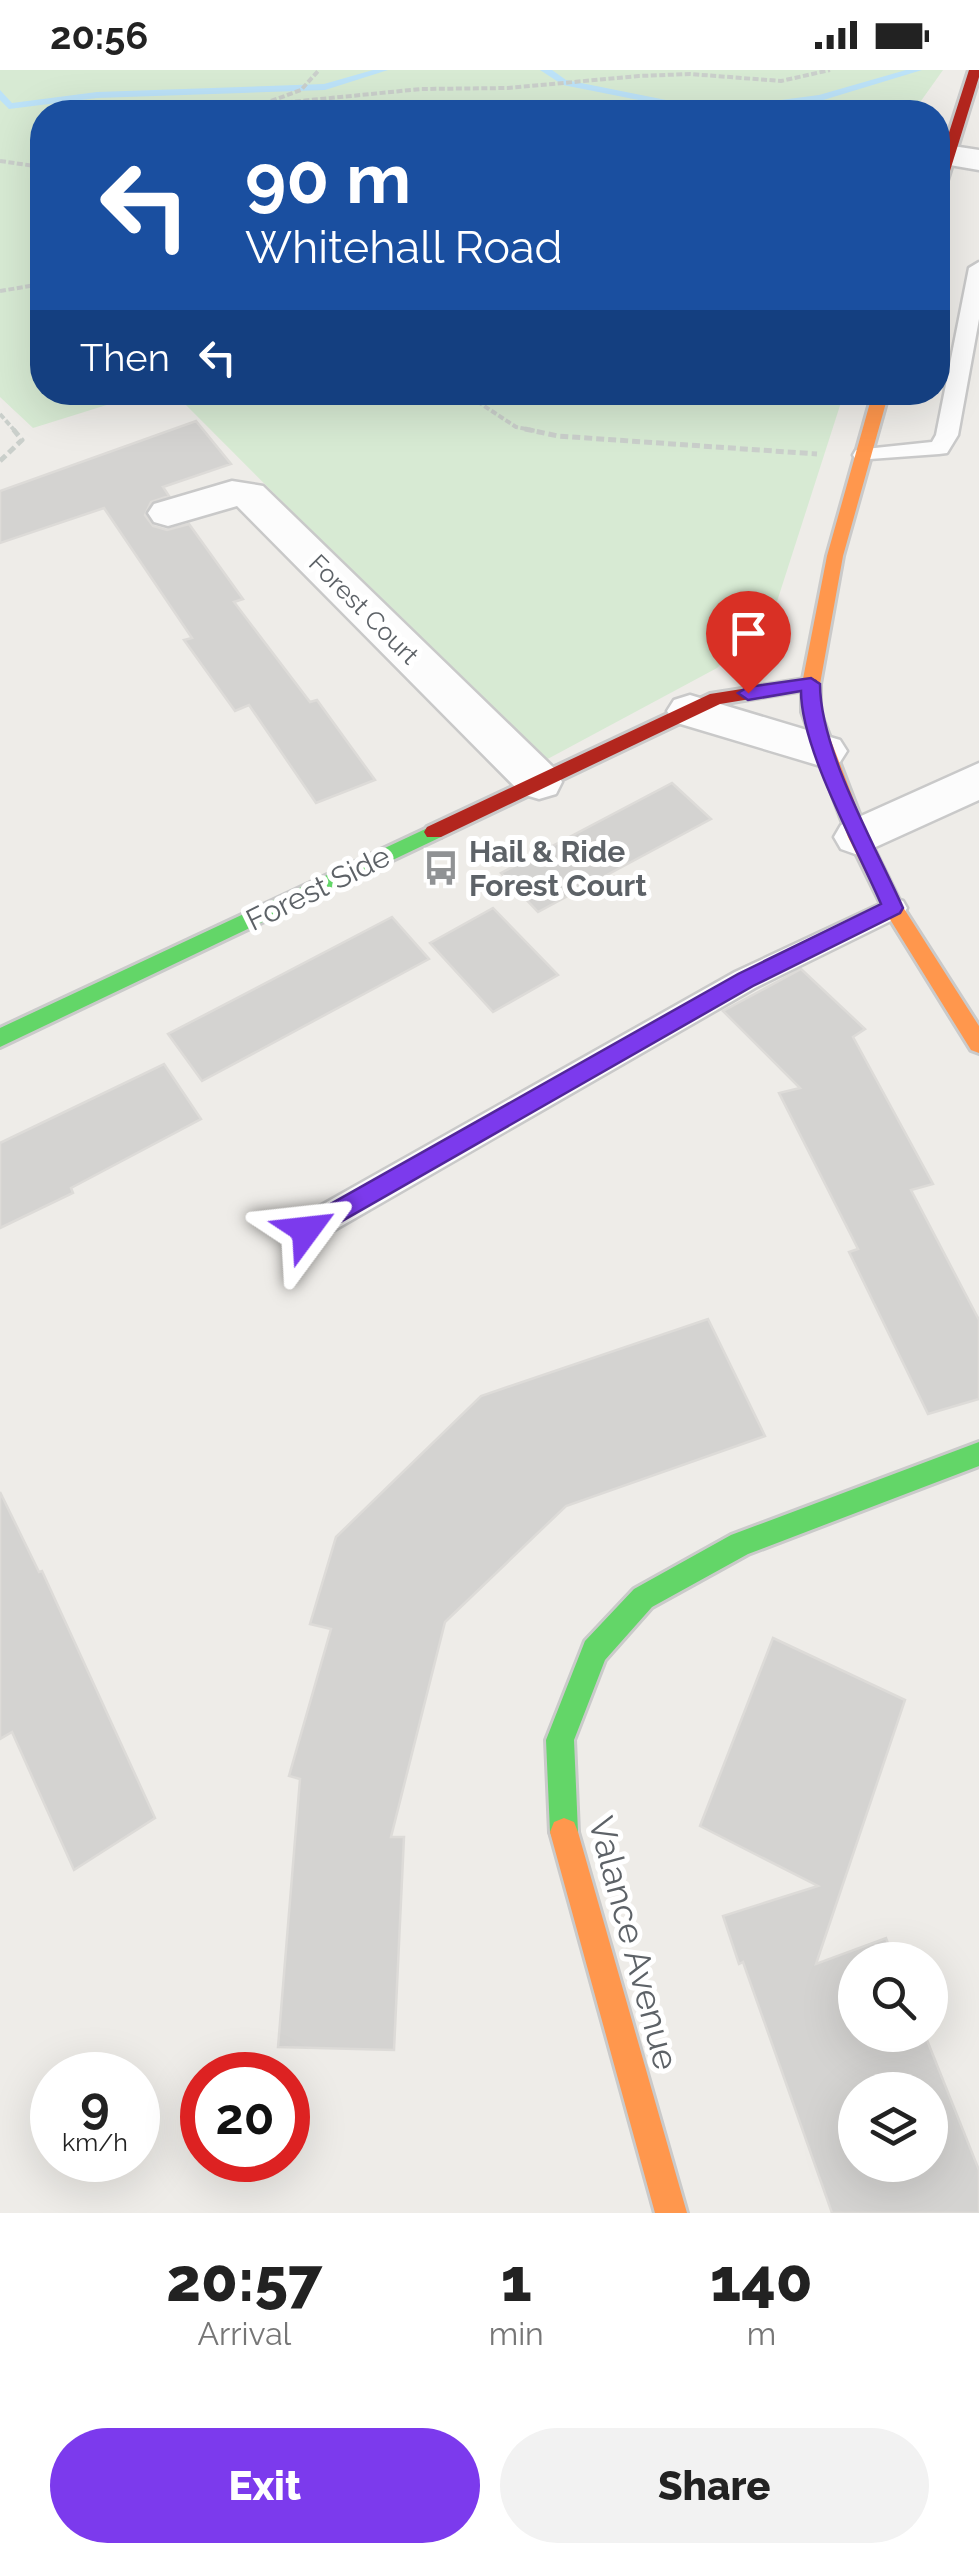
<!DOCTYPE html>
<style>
:root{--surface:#fff;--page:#f2f2f2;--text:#222;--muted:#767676;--accent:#7c3aed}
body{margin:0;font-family:Raleway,sans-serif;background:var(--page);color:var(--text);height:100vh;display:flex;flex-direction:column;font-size:38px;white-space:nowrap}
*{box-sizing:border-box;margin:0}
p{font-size:32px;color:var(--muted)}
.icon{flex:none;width:55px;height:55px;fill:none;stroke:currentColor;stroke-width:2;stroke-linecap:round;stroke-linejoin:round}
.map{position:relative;height:2143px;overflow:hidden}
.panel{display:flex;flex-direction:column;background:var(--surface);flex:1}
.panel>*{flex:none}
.guide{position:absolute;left:30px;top:30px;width:920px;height:305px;border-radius:40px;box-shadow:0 10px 40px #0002;background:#1a4fa0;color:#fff;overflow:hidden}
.controls{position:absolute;left:838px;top:1872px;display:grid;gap:20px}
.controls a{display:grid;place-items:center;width:110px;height:110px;border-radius:50%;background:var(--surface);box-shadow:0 10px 40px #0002;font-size:50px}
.speed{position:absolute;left:30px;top:1982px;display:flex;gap:20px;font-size:50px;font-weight:700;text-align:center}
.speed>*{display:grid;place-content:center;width:130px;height:130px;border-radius:50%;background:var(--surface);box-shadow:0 10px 40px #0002;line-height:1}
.speed small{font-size:25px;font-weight:400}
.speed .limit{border:15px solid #d22;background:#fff;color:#111}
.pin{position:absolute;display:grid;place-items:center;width:85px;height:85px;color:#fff;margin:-102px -42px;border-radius:50% 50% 50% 0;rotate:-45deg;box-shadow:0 0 10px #0007}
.pin .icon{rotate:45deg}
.me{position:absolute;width:110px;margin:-55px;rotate:60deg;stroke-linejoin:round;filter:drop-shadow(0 0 8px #0008)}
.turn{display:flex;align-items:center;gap:35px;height:210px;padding:0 50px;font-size:45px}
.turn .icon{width:130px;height:130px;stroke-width:2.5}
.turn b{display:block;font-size:70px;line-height:85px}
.then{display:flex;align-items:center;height:95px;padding:0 50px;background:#0003;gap:20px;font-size:38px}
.eta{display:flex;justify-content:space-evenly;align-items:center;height:170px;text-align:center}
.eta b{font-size:60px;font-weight:800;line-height:70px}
.action{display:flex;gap:20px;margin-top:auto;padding:20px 50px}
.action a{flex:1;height:115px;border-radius:60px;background:var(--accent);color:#fff;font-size:40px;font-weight:800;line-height:115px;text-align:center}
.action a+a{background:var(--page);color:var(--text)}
.status{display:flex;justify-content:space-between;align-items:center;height:70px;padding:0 50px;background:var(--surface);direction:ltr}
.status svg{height:28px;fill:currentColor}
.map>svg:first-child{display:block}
.green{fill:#d7ead3}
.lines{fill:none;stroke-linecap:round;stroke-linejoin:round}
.stream{fill:#bce2f8;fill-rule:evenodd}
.building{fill:#d4d3d1;stroke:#dddbd8;stroke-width:2.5;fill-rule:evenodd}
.lane-casing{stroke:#c9c9c9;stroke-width:5}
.street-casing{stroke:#c9c9c9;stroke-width:5}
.fast-casing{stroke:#cacaca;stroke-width:6}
.slow-casing{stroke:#cacaca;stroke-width:6}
.jam-casing{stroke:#cacaca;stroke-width:6}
.path-far1{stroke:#cacfcb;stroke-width:4;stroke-dasharray:6 2.5;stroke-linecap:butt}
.path{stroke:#cacfcb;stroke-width:5;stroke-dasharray:8 4;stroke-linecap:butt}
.lane{fill:#fcfcfc;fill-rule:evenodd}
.street{fill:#fcfcfc;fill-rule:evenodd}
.fast{fill:#63d668;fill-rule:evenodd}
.slow{fill:#ff974d;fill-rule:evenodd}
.jam{fill:#b3261e;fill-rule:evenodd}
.route{fill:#7c3aed;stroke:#51269a;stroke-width:2.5}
.labels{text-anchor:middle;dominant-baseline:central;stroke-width:10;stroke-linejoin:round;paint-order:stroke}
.far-street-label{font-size:25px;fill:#5d6267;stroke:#fff}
.poi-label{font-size:30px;font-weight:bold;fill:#5d6267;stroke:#fff;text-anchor:start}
.street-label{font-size:30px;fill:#5d6267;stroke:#fff}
.near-street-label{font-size:35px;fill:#5d6267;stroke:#fff}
</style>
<div class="status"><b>20:56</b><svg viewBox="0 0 49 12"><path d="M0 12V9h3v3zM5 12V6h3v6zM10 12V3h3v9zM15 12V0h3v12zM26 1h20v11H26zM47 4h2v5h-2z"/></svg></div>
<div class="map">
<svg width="979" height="2143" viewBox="0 0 979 2143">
<rect width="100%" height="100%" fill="#eeece8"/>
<path class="green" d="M0 0H943L916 38 840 42H42V322L145 323 33 358 0 327Z
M174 323H844L773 544 717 598 542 692Z"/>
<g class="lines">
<path class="stream" d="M373 0H388L325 20 97 28 9 39 0 30V20L12 33 97 22 324 14Z
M540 0H552L566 10 711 39 819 25 906 0H922L820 31 730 42H699L563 15Z"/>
</g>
<path class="building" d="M196 351 231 394 163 417 169 426 151 432 145 445 153 456 167 460 189 454 243 529 234 532 310 632 317 630 375 710 316 733 249 635 235 641 184 570 192 568 104 438 0 473V421Z
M672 713 711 749 538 842 501 803Z
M493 838 558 905 493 942 430 873Z
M392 847 429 889 202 1011 168 964Z
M801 899 865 959 853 967 933 1114 911 1120 979 1250V1329L928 1344 849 1182 858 1179 779 1023 800 1018 723 941Z
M164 994 201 1049 71 1118 73 1123 0 1158V1073Z
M708 1249 765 1366 566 1436 445 1552 391 1767H404L394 1980 278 1977 300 1709 289 1706 331 1559 310 1554 336 1467 481 1326Z
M0 1422 39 1502 42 1501 155 1748 74 1800 12 1662 0 1669Z
M773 1568 905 1630 816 1894 886 1868 894 1890H855V1965H925L979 2100V2143H832L743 1892 739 1894 723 1846 818 1816 700 1756ZM855 2020H930V2095H855Z"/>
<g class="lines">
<defs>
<path id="lane" d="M979 192V249L958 365 947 383 939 384 856 390 853 385 856 380 932 372 936 365 969 198Z
M893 828 903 831 907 838 903 845 755 918 317 1170 306 1174 295 1170 290 1160 295 1150 735 902Z"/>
<path id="street" d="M946 75 979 80V100L938 93V77Z
M232 411 263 416 556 700 562 712 556 724 539 729 522 724 237 436 168 456 154 452 148 443 154 434Z
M690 625 840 670 847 681 840 692 824 697 674 652 667 641 674 630Z
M979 693V730L858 785 841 779 834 767 841 755Z"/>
<path id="fast" d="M434 755 444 762 441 767 0 977V958Z
M979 1372V1396L748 1484 652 1537 605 1590 574 1670 578 1762 574 1772 564 1776 554 1772 550 1762 546 1670 585 1571 634 1519 731 1465Z"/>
<path id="slow" d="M873 322H889L843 486 820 614V642L868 767 901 834 979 956V983L971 980 883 838 848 767 802 642V614L827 486Z
M564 1748 574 1752 578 1762 687 2143H655L550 1762 554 1752Z"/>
<path id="jam" d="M969 0H979V7L945 117 938 121V97Z
M811 608 817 610V618L720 634 441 767H427L424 762 427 757 710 624Z"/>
</defs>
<use href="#lane" class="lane-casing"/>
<use href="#street" class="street-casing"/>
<use href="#fast" class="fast-casing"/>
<use href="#slow" class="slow-casing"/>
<use href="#jam" class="jam-casing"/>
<path class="path-far1" d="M271 31 301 20 319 0
M224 42 239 39
M237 42 250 36 421 19 508 18 639 6 690 4 781 11 830 0
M0 91 42 97
M0 221 42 214
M463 322 516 357 536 361
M0 344 15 361"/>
<path class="path" d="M525 359 558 366 817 384
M0 391 22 370 13 359"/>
<use href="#lane" class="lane"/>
<use href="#street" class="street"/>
<use href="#fast" class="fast"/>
<use href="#slow" class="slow"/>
<use href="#jam" class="jam"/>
</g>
<path class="route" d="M811 608 820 614C820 680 875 775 903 838L900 843 753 916 314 1167 306 1170 297 1167 294 1160 297 1153 738 904 881 834C857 778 801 679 801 621L748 630 738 623 748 617Z"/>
<defs>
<symbol id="bus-bare" viewBox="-9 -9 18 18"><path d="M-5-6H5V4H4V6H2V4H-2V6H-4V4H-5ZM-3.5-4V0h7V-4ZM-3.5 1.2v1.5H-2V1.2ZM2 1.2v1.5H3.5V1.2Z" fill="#909294" stroke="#fff" stroke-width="2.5" paint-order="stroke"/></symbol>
</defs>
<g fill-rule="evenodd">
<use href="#bus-bare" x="416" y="773" width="50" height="50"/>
</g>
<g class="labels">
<g class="far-street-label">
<text transform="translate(364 539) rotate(45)">Forest Court</text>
</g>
<g class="poi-label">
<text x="469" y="781">Hail &amp; Ride<tspan x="469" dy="34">Forest Court</tspan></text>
</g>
<g class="street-label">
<text transform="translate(318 818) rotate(-26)">Forest Side</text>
</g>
<g class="near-street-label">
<text transform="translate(634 1873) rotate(75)">Valance Avenue</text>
</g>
</g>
</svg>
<div class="controls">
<a><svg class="icon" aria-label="search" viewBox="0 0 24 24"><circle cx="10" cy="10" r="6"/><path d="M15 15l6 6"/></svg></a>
<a><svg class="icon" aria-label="layers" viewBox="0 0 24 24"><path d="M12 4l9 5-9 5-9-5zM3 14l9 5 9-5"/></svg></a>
</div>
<div class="speed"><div>9<small>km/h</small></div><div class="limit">20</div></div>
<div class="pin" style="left:748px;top:623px;background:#d93025"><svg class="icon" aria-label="arrive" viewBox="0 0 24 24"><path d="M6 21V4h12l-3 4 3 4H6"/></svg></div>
<svg class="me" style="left:306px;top:1160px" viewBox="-20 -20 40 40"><path d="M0-17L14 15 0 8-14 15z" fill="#7c3aed" stroke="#fff" stroke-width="4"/></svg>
<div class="guide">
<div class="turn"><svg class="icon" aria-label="left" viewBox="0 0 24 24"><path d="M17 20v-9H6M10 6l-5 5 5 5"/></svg><div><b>90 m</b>Whitehall Road</div></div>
<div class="then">Then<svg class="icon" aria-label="left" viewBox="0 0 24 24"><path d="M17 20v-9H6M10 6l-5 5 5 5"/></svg></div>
</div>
</div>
<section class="panel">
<div class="eta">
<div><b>20:57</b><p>Arrival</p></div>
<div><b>1</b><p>min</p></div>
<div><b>140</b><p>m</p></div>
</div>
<div class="action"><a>Exit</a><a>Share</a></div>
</section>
